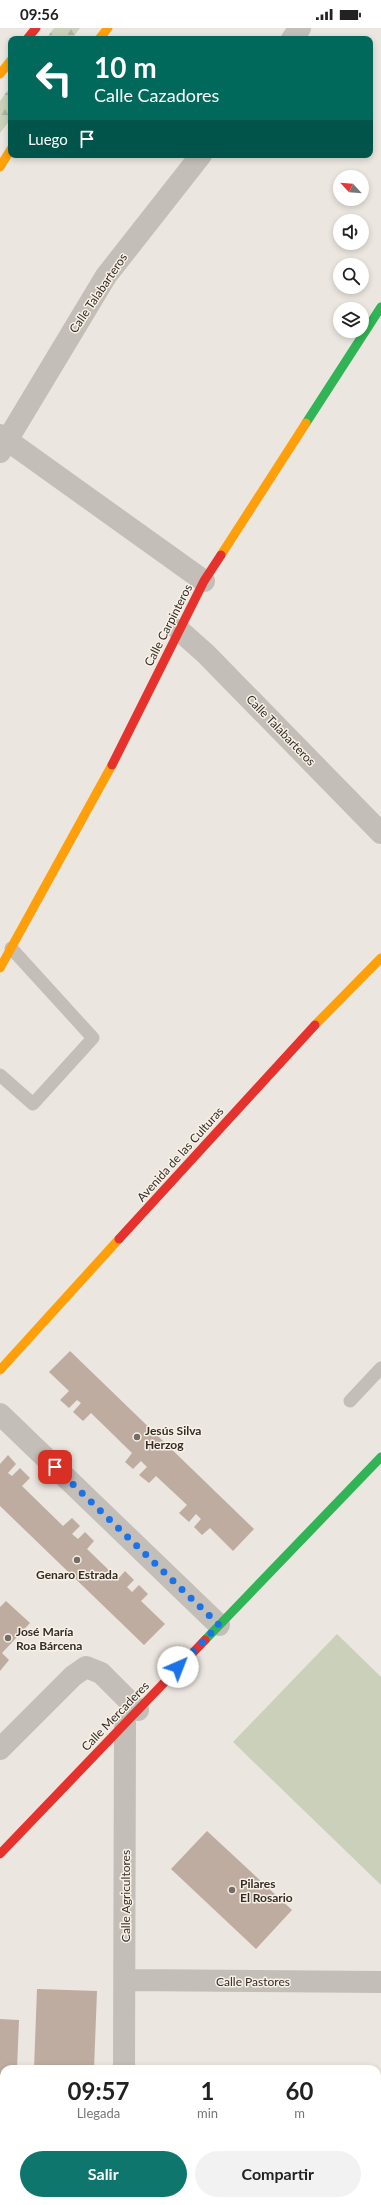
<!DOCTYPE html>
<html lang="es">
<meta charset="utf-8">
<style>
:root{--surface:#fff;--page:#f2f2f2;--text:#222;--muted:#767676;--accent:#0f766e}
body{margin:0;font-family:Lato,sans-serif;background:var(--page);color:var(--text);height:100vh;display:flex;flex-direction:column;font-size:15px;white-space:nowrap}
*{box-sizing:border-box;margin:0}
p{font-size:13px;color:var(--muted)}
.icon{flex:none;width:22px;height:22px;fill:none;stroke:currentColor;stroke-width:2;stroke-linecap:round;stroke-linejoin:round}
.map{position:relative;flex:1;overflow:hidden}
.sheet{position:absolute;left:0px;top:2037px;width:381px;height:140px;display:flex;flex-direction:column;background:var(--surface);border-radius:12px 12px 0 0;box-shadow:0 2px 6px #0003}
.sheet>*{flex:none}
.hud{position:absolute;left:8px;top:8px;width:365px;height:122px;border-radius:8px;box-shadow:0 2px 6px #0003;background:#00695c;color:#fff;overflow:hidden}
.needle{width:26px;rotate:296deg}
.controls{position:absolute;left:333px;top:142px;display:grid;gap:8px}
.controls a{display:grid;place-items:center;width:36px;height:36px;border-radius:50%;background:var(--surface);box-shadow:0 2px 6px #0003;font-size:20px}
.pin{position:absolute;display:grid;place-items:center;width:34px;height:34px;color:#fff;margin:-17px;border-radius:8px;box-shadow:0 2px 6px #0006}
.me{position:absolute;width:44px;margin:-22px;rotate:44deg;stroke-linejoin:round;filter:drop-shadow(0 0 3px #0008)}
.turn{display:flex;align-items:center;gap:14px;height:84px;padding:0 20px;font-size:18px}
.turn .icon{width:52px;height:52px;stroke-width:2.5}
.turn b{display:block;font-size:28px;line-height:34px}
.then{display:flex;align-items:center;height:38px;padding:0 20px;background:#0003;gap:8px;font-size:15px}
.eta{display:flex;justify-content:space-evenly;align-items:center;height:68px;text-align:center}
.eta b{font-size:24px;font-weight:700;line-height:28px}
.primary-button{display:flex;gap:8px;margin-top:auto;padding:8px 20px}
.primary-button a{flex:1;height:46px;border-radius:24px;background:var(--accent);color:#fff;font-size:16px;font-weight:700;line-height:46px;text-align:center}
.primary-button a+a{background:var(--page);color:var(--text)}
.status{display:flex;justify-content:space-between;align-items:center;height:28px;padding:0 20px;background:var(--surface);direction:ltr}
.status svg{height:11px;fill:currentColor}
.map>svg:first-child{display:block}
.forest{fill:url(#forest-firs)}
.garden{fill:#cbd0ba}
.building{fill:#beaca1}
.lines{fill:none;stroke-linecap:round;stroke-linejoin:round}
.lane{stroke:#c4beb8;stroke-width:13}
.street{stroke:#c4beb8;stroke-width:22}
.fast{stroke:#30b455;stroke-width:9}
.slow{stroke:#ff9f0a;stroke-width:9}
.jam{stroke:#e5322d;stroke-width:9}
.route{stroke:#1a73e8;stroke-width:7;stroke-dasharray:0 12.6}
.poi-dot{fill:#746d67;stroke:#f8f1e6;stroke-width:1.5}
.labels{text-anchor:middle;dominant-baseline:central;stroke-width:3;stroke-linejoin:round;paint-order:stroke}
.street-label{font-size:12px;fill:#342c27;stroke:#f8f1e6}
.poi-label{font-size:12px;font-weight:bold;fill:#342c27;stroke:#f8f1e6;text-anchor:start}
</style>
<div class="status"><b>09:56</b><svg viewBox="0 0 49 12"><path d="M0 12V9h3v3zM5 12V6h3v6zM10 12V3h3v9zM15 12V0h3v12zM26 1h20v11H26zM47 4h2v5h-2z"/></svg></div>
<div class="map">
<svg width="381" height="2177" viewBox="0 0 381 2177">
<defs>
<pattern id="forest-firs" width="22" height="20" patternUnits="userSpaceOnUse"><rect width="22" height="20" fill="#cbd0ba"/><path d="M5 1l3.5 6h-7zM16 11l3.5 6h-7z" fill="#afb3a0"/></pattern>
</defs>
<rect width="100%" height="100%" fill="#ebe6df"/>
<path class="forest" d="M54 0H80L72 11H46Z
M11 58V91L0 105V73Z"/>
<path class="garden" d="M337 1606 381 1649V1857L233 1714Z"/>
<path class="building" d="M70 1323 254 1501 233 1523 210 1500 202 1507 194 1499 201 1491 196 1486 189 1494 179 1485 187 1477 156 1448 149 1455 139 1447 147 1439 141 1433 133 1441 125 1434 132 1425 91 1385 83 1393 73 1384 81 1375 77 1372 69 1380 60 1372 69 1363 49 1344Z
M8 1427 16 1436 8 1445 12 1448 20 1440 30 1450 22 1458 63 1498 72 1490 80 1498 72 1506 78 1511 85 1504 94 1513 87 1521 118 1551 125 1543 134 1552 127 1559 132 1564 139 1557 148 1566 141 1573 165 1596 144 1617 0 1478V1436Z
M6 1573 30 1595 2 1625 9 1632 0 1643V1579Z
M207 1803 292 1882 256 1921 171 1841Z
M37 1961 97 1963 94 2041H34Z
M0 1991 19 1992 17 2041H4V2091H0Z
M0 2148 4 2149V2173H24V2177H0Z"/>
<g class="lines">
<path class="lane" d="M0 1047 33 1076 93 1010 11 920
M350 1373 381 1340"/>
<path class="street" d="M292 11 300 0
M0 407 204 553
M0 424 106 248 201 127
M179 602 206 626 381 805
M0 1386 219 1597
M0 1721 73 1648 86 1639 101 1645 138 1682
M125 1952 381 1954
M124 2041 125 1695
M122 2177V2173"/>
<path class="fast" d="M306 395 381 279
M205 1612 381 1429"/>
<path class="slow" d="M99 11 108 0
M0 46 11 32
M0 139 11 121
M221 527 306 395
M0 940 112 737
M315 997 381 930
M0 1342 119 1211"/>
<path class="jam" d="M27 11 36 0
M112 737 204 553 221 527
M119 1211 315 997
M0 1826 205 1612"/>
</g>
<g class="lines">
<path class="route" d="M55 1439 219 1597 178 1639"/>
</g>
<g class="poi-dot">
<circle cx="137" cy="1409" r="4"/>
<circle cx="77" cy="1532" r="4"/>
<circle cx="8" cy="1610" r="4"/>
<circle cx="232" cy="1862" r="4"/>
</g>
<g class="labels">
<g class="street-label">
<text transform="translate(98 265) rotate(-56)">Calle Talabarteros</text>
<text transform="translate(168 597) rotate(-63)">Calle Carpinteros</text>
<text transform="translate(281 702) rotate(46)">Calle Talabarteros</text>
<text transform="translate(180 1126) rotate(-48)">Avenida de las Culturas</text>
<text transform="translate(115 1688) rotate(-46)">Calle Mercaderes</text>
<text transform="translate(125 1868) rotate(-90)">Calle Agricultores</text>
<text x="253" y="1953">Calle Pastores</text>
</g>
<g class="poi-label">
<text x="145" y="1402">Jesús Silva<tspan x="145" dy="14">Herzog</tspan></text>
<text x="77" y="1546" text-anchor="middle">Genaro Estrada</text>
<text x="16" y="1603">José María<tspan x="16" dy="14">Roa Bárcena</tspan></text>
<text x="240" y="1855">Pilares<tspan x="240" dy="14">El Rosario</tspan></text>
</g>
</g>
</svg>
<div class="controls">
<a><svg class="needle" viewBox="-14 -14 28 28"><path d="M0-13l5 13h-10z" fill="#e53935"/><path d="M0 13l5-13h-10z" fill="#767676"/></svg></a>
<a><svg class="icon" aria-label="sound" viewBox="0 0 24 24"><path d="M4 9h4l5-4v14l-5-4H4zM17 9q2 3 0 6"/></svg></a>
<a><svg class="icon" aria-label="search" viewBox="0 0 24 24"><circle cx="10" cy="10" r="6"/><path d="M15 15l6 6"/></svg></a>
<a><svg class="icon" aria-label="layers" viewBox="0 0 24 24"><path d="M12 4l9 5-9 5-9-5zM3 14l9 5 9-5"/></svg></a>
</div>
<div class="pin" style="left:55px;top:1439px;background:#d93025"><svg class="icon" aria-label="arrive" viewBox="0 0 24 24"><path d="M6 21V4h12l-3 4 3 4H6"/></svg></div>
<svg class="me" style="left:178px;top:1639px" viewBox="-20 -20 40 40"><circle r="19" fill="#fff"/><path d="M0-13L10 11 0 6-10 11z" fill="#1a73e8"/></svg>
<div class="hud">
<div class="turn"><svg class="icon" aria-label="left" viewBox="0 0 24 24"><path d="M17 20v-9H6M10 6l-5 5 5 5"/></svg><div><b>10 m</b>Calle Cazadores</div></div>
<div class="then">Luego<svg class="icon" aria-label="arrive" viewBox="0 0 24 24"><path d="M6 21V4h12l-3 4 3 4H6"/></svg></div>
</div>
<section class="sheet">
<div class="eta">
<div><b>09:57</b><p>Llegada</p></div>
<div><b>1</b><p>min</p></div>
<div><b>60</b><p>m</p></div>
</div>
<div class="primary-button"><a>Salir</a><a>Compartir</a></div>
</section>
</div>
